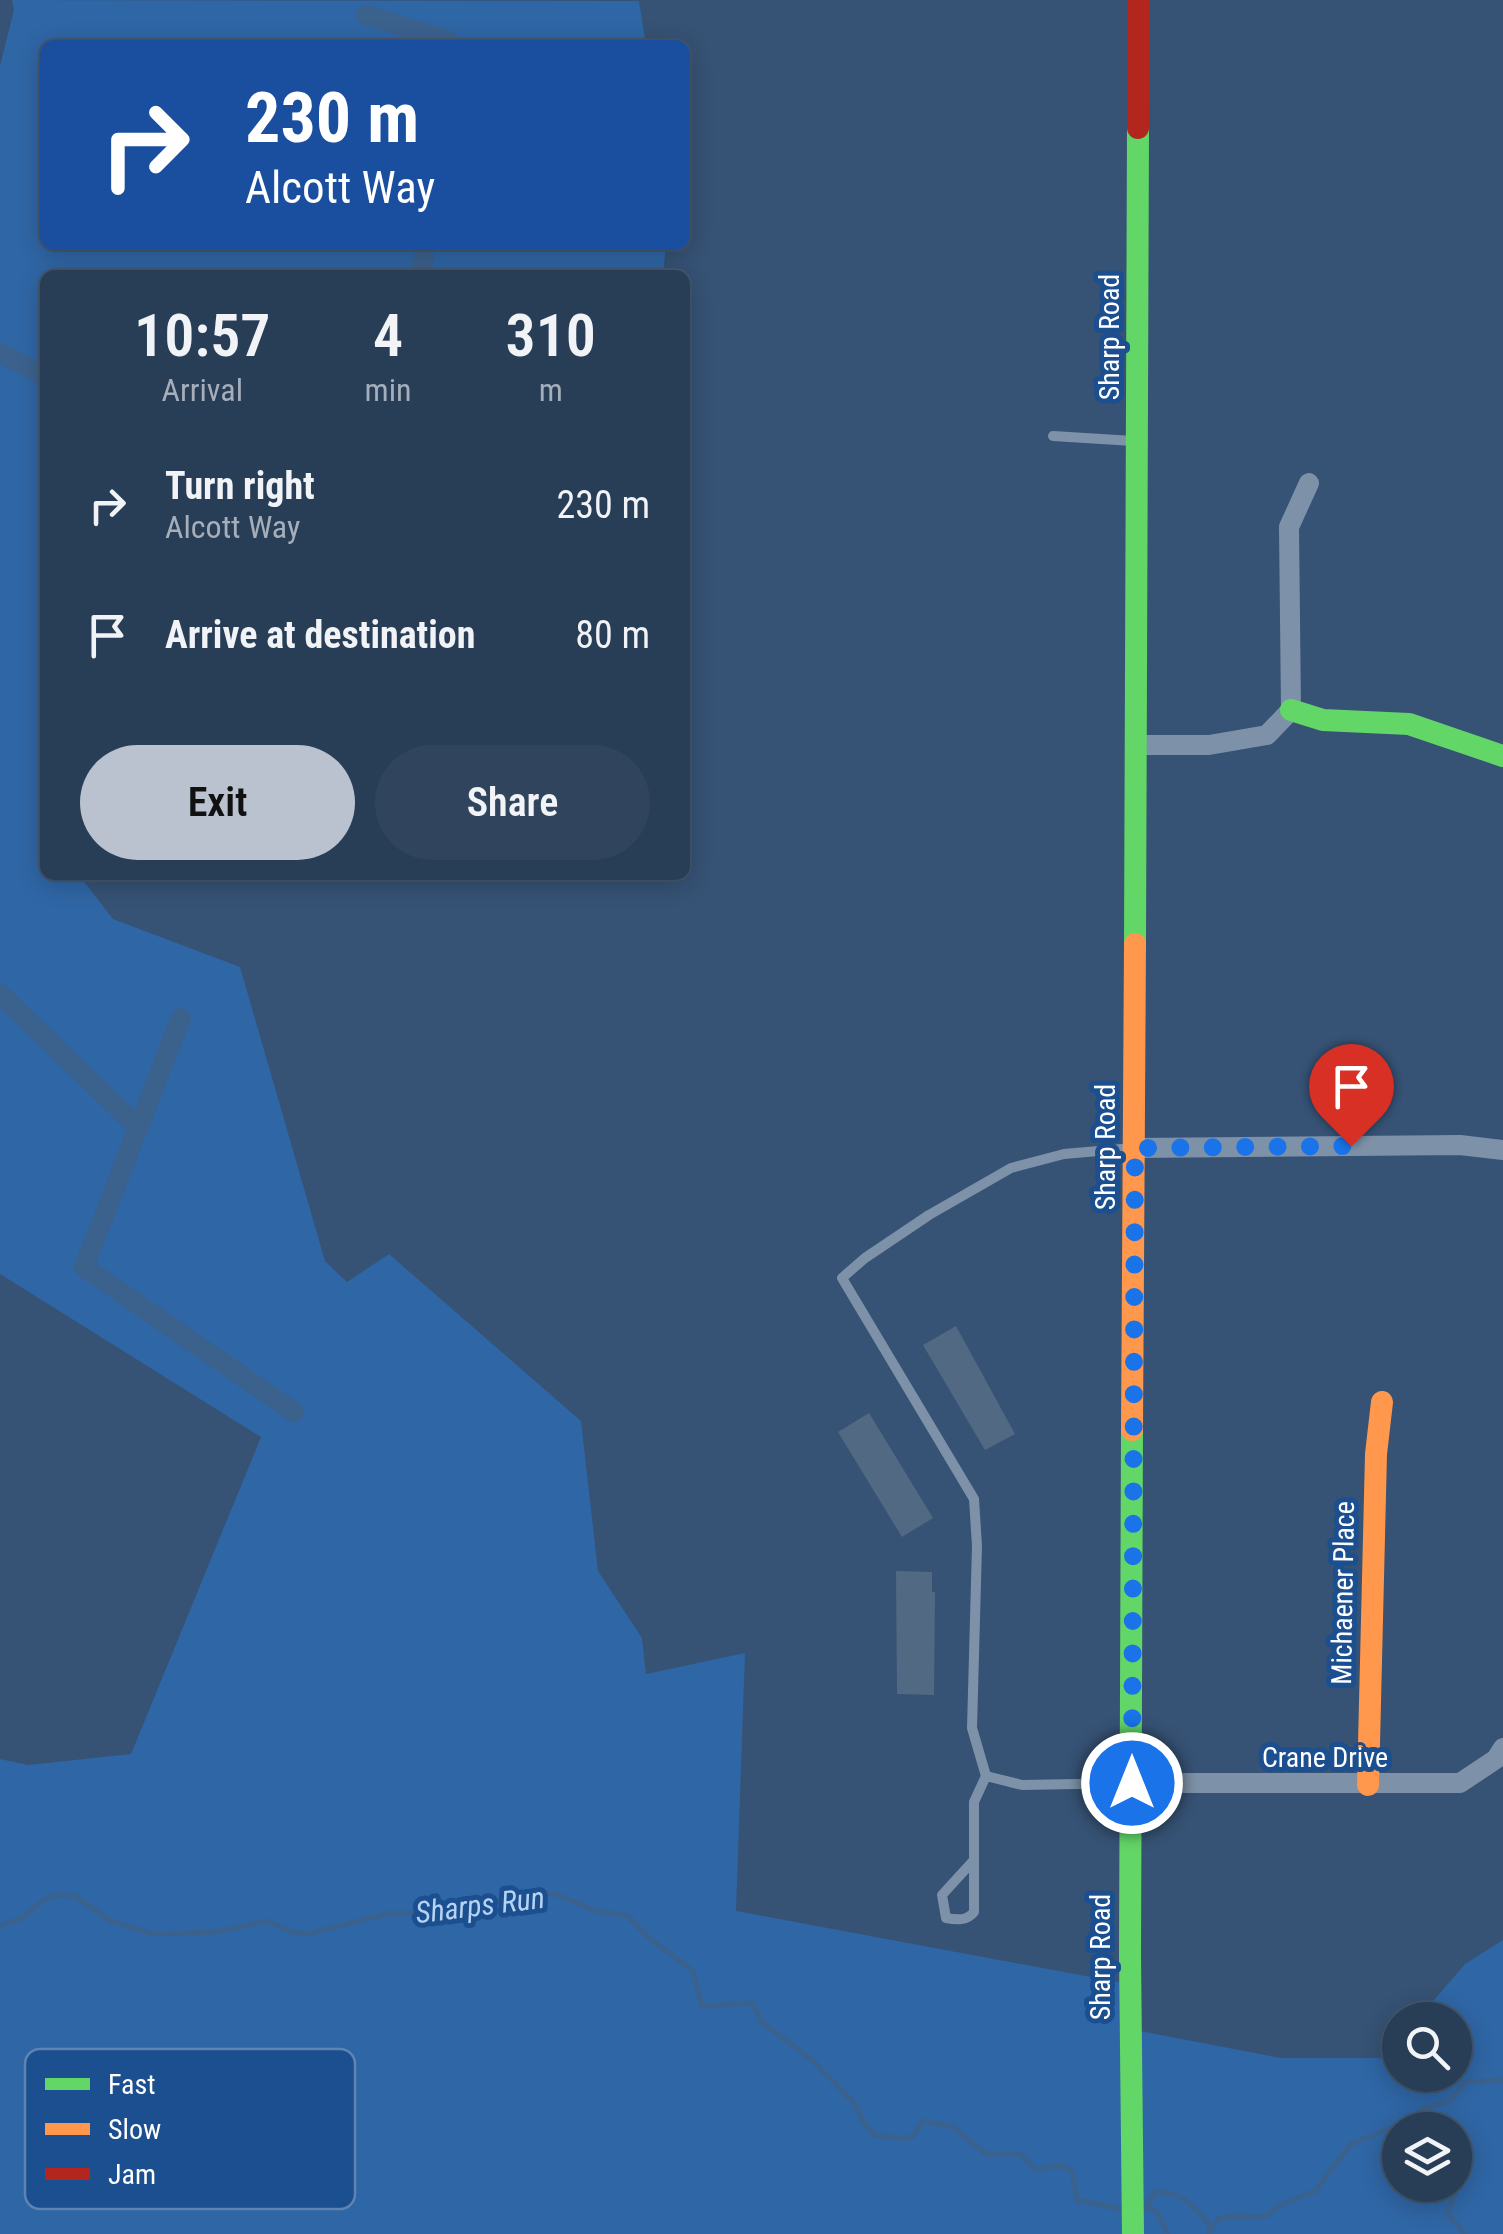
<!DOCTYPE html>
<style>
:root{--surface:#283e57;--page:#30455d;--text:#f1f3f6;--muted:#a5aeba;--line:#44576d;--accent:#b9c2ce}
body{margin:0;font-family:"Roboto Condensed",sans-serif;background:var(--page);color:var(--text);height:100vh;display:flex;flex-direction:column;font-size:38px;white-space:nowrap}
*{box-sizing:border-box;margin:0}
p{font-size:32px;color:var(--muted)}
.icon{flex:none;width:55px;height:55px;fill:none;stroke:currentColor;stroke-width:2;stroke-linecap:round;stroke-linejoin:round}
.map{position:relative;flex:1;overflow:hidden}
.side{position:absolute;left:40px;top:270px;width:650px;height:610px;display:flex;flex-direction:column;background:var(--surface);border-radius:15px;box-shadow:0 5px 25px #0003,0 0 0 2px var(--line)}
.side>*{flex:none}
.guide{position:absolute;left:40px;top:40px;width:650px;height:210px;border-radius:15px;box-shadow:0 5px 25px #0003,0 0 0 2px var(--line);background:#1a4fa0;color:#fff;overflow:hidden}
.buttons{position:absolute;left:1382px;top:2002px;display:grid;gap:20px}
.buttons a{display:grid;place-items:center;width:90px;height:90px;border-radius:50%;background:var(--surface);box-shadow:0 5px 25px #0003,0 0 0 2px var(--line);font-size:50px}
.pin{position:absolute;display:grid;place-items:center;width:85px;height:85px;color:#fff;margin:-102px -42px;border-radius:50% 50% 50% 0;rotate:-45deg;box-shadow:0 0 10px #0007}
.pin .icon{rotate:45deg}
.me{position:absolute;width:110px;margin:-55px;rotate:0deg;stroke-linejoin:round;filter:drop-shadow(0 0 8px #0008)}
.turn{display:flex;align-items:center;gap:35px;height:210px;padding:0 40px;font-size:45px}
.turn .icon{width:130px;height:130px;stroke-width:2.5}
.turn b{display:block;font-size:70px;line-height:85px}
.eta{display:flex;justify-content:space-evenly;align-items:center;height:170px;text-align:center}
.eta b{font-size:60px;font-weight:600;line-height:70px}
.cta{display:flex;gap:20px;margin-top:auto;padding:20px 40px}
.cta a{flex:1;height:115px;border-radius:60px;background:var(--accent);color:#111;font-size:40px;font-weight:600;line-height:115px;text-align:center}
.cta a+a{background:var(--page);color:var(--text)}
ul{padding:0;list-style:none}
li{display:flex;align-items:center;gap:30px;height:130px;padding:0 40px}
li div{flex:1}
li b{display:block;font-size:38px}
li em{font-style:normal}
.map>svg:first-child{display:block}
.green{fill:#2f66a5;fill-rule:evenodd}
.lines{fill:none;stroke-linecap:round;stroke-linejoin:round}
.stream{stroke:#3b618d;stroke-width:5}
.canal{stroke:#3b618d;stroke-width:20}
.building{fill:#526984}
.lane{stroke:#7d92a8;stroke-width:10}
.street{stroke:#7d92a8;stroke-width:20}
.fast{stroke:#63d668;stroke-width:22}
.slow{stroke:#ff974d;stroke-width:22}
.jam{stroke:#b3261e;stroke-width:22}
.route{stroke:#1a73e8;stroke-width:18;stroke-dasharray:0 32.4}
.labels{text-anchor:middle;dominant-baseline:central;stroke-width:10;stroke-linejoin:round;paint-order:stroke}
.street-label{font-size:28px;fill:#fff;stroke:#1b4f8f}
.water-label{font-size:30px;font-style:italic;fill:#b5d3f5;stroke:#1b4f8f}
.key{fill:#1b4f8f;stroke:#5f84b1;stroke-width:2.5}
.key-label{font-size:28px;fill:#fff}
</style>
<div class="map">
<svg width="1503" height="2234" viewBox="0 0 1503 2234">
<rect width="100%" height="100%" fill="#365274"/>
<path class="green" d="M12 0 639 1 646 45H45V245H666L663 275H45V875H79L113 919 240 967 325 1261 347 1282 389 1254 581 1421 598 1571 642 1638 646 1674 745 1653 736 1911 1139 1986 1140 2031 1281 2058H1385L1400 2040V2075H1455V2020H1417L1465 1964 1503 1940V2234H0V1759L28 1765 131 1754 261 1437 0 1274V66L14 10ZM1400 2130H1455V2185H1400Z"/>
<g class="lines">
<path class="stream" d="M0 1926 24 1917 43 1900 58 1895 75 1896 109 1920 152 1934 216 1932 267 1921 289 1931 307 1934 386 1914 442 1913 473 1903 524 1900 545 1893 555 1894 596 1911 628 1916 648 1937 693 1971 702 2006 752 2003 763 2023 812 2060 855 2104 863 2122 875 2135 904 2139 913 2136 923 2121 953 2127 986 2154H1020L1036 2170C1052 2167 1057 2162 1072 2171L1077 2200 1122 2209
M1404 2122 1417 2130
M1455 2174V2194L1447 2214 1465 2234
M1146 2206 1156 2192C1184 2191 1195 2208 1211 2227
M1142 2208C1162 2207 1159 2220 1168 2234
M1208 2234 1218 2219 1232 2216 1263 2217 1285 2203 1315 2191 1351 2144 1403 2123 1423 2109 1450 2101 1465 2082 1503 2080"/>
<path class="canal" d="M366 15 447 40 450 45
M421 275 425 245
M0 353 45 376
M0 994 139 1128
M181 1018 84 1267 294 1412"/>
</g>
<path class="building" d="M956 1326 1015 1434 985 1450 923 1345Z
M869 1413 933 1518 902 1537 838 1432Z
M896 1571 932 1572V1592H935L934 1695 897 1694Z"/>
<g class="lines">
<path class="lane" d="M1053 436 1133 441
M1131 1783 1022 1785 986 1776 972 1728 977 1546 974 1499 842 1278 865 1258 929 1215 1011 1168 1064 1154 1133 1148
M974 1860 942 1895 946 1918C957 1920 967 1921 974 1912V1802L986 1776"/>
<path class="street" d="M1136 745H1209L1267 735 1291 710 1289 527 1309 483
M1135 1148 1460 1145 1503 1150
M1132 1783H1460L1496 1759 1503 1748"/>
<path class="fast" d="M1291 710 1323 720 1409 724 1503 756
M1135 944 1138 128
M1132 1430 1130 1955 1133 2234"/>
<path class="slow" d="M1132 1430 1135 944
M1368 1785 1376 1454 1382 1402"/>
<path class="jam" d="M1138 128 1139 0"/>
</g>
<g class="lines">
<path class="route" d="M1132 1783 1135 1148 1351 1146"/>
</g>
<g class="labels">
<g class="street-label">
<text transform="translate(1109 337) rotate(-90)">Sharp Road</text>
<text transform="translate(1105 1147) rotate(-90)">Sharp Road</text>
<text transform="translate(1343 1593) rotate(-89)">Michaener Place</text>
<text x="1325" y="1757">Crane Drive</text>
<text transform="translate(1100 1957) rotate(-90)">Sharp Road</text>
</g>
<g class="water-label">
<text transform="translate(480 1905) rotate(-7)">Sharps Run</text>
</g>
</g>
<rect x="25" y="2049" width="330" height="160" rx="15" class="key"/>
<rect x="45" y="2078" width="45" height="12" fill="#63d668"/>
<rect x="45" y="2123" width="45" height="12" fill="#ff974d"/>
<rect x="45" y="2168" width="45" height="12" fill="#b3261e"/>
<g class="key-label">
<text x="108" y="2094">Fast</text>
<text x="108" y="2139">Slow</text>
<text x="108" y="2184">Jam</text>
</g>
</svg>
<div class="buttons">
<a><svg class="icon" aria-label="search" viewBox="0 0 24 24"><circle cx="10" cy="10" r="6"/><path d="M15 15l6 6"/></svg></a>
<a><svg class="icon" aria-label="layers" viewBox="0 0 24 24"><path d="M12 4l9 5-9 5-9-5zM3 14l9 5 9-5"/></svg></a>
</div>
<div class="pin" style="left:1351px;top:1146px;background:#d93025"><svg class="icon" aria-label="arrive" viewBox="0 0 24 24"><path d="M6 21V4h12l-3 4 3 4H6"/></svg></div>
<svg class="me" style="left:1132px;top:1783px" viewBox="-20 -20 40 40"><circle r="17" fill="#1a73e8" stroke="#fff" stroke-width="3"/><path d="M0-11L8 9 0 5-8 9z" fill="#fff"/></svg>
<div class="guide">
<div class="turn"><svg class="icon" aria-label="right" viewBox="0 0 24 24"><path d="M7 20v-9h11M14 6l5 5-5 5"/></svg><div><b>230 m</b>Alcott Way</div></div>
</div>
<section class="side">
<div class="eta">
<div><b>10:57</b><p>Arrival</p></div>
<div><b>4</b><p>min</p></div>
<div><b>310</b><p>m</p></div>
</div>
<ul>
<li><svg class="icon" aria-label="right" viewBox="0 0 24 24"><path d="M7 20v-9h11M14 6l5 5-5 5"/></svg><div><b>Turn right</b><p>Alcott Way</p></div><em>230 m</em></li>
<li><svg class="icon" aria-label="arrive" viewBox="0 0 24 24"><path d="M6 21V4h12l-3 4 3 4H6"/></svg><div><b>Arrive at destination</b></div><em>80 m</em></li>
</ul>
<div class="cta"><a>Exit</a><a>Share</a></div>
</section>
</div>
